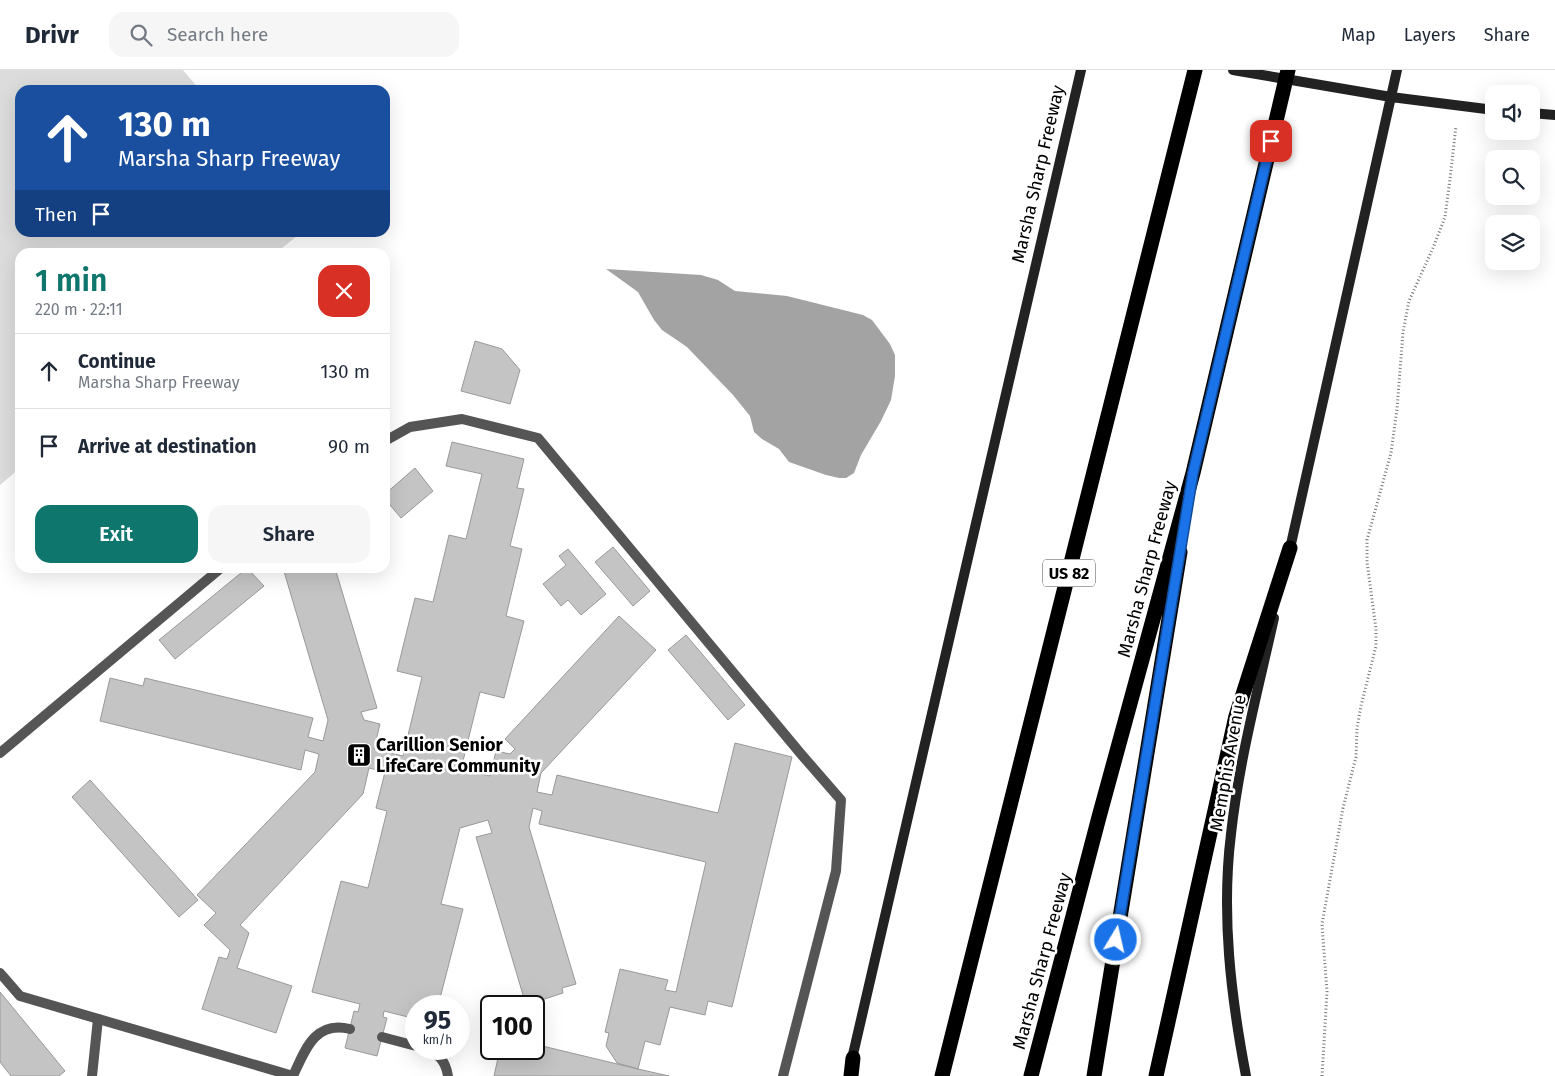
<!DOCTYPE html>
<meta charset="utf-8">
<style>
:root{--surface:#fff;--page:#f6f6f7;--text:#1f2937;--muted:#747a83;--line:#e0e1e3;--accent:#0f766e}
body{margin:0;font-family:"Fira Sans",sans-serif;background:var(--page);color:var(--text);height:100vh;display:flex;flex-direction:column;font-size:19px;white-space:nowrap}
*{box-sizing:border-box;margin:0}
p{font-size:16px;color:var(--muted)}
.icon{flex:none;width:28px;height:28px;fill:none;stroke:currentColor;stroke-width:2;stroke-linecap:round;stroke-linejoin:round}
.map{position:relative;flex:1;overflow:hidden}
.side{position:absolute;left:15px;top:178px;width:375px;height:325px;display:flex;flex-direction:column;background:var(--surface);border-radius:15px;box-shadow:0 5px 20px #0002}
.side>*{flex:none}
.banner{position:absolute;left:15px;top:15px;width:375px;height:152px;border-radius:15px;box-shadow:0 5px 20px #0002;background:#1a4fa0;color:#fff;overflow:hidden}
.buttons{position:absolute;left:1485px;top:15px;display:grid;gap:10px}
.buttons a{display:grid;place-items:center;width:55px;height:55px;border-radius:10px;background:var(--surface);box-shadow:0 5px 20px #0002;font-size:25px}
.speed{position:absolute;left:405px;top:925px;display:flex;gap:10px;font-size:25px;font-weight:700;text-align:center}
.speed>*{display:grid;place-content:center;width:65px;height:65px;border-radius:50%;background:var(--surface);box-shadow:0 5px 20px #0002;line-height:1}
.speed small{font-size:12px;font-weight:400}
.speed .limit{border:2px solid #111;border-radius:8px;background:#fff;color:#111}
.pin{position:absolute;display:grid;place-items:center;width:42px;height:42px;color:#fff;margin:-21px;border-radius:10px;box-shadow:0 2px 8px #0006}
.me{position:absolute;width:55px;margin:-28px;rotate:9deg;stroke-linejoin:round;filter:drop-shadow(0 0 4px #0008)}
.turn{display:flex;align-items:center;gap:18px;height:105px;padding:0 20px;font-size:22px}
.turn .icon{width:65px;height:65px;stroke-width:2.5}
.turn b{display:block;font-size:35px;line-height:42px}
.then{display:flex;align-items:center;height:48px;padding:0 20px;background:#0003;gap:10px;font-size:19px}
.round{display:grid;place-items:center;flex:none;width:52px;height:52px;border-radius:15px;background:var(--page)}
.headline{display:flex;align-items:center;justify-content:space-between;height:85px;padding:0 20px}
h1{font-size:30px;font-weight:600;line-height:38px;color:var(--accent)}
.cta{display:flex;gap:10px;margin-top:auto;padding:10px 20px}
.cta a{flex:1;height:58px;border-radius:15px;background:var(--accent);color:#fff;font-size:20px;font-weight:600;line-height:58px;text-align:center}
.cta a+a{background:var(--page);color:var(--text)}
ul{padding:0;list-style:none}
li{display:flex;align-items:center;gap:15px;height:75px;padding:0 20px;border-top:1px solid var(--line)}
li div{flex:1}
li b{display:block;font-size:19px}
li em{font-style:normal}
header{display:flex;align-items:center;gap:30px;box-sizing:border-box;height:70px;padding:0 25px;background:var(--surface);border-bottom:1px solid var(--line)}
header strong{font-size:24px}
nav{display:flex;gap:28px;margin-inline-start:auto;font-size:18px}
.search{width:350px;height:45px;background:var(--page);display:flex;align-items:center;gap:12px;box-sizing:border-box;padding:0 18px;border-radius:15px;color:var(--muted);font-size:19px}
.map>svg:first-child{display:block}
.green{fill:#dcdcdc}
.water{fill:#a3a3a3}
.building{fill:#c4c4c4;stroke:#999}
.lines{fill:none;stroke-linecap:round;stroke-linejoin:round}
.path{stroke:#777;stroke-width:3;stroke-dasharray:1 2.5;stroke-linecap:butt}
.service{stroke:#555;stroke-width:10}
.minor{stroke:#555;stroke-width:10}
.secondary{stroke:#222;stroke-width:10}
.motorway{stroke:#000;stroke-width:15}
.route-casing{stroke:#114b97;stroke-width:12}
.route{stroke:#1a73e8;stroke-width:9}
.labels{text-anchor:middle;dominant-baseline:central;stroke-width:5;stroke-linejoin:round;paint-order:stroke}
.shield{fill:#fff;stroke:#4c4c4c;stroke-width:1}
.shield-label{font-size:16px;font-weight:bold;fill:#000}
.street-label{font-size:18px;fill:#000;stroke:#fff}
.poi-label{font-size:18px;font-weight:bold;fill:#000;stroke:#fff;text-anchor:start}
</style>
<header>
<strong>Drivr</strong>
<div class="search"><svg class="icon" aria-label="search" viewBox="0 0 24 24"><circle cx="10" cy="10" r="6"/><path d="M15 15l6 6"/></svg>Search here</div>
<nav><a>Map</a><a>Layers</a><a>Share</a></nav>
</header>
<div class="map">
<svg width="1555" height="1006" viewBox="0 0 1555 1006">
<rect width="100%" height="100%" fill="#fff"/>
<path class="green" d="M0 0H183L200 20H20V162L301 163 277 182H20V398L0 415Z"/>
<path class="water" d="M606 199 701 205 718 210 735 221 787 226 863 245 872 250 890 274 895 285V306L891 330 881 351 861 385 854 403 846 408H839L826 405 789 392 779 379 762 369 754 362 750 346 733 325 687 277 662 260 654 250 638 222Z"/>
<path class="building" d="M475 271 502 279 520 300 510 334 461 321Z
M452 372 524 389 517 418 524 419 510 476 522 479 506 546 524 551 504 628 480 622 461 699 490 706 496 681 510 684 515 679 505 669 619 546 656 580 541 703 537 722 552 725 557 705 718 743 735 673 792 687 732 937 708 931 705 945 670 937 660 975 645 971 638 999 617 993 606 976 609 963 605 962 620 899 668 910 665 920 676 922 706 792 539 754 542 741 533 738 529 757 576 914 562 918 563 923 526 935 476 767 492 763 488 750 460 758 441 834 463 839 438 936H416V949L384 941 383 947 387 948 377 986 345 978 354 941 358 942 360 934 312 922 341 811 368 818 387 741 376 738 385 702 369 698 363 724 240 855 249 863 237 898 292 916 276 963 202 939 219 887 227 889 230 880 204 855 216 843 197 825 315 702 319 684 305 680 301 700 100 651 110 608 143 616 145 608 313 648 308 667 323 671 328 650 283 498H335L377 638 361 642 364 650 380 654 374 679 403 686 422 607 397 601 415 528 433 532 449 465 466 469 482 404 446 396Z
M415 398 433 421 401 448 385 429V424Z
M613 477 650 521 633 536 595 492Z
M568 479 606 524 581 545 568 530 561 536 543 514 566 495 559 486Z
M247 498 264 516 175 589 159 570Z
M686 565 745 635 728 650 668 580Z
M90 710 198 830 179 847 72 727Z
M0 922 65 1001 59 1006H11L0 992Z
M534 974 638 999 669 1006H494L500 979H534Z"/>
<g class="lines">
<path class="path" d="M1322 1006 1327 922 1322 854 1343 738 1356 687 1357 658 1361 636 1376 576V559L1367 492V470L1391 383 1397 339 1403 262 1409 231 1433 178 1445 147 1450 109 1456 56"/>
<path class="service" d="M385 371 410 357 462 349 538 368 801 684 841 730 836 801 783 1006
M0 683 221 498
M0 903 20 926 293 1006C305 980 315 950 350 959
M382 967 416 976
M426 979C439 983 446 993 448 1006"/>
<path class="minor" d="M92 1006 98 949"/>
<path class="secondary" d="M1233 0 1391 27 1494 40
M1531 43 1555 45
M1289 483 1397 0
M851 993 1081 0
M1246 1006C1231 927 1221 845 1231 764 1239 691 1258 620 1274 548"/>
<path class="motorway" d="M851 1006 853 988
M942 1006 1195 0
M1031 1006 1099 747 1193 403 1288 0
M1094 1006 1180 482
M1156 1006 1236 646 1290 478"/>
</g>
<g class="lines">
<defs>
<path id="route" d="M1116 870 1193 403 1271 71"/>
</defs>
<use href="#route" class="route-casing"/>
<use href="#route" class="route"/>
</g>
<defs>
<symbol id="building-square" viewBox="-11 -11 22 22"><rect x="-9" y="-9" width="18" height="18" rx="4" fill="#000" stroke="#fff"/><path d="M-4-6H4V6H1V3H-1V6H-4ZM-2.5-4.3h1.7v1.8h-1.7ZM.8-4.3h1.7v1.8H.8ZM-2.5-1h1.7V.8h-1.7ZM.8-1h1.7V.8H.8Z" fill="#fff"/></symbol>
</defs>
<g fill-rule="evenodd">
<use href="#building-square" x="345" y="671" width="28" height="28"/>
</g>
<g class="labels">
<rect class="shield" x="1043" y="489.5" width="52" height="27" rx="4"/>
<g class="shield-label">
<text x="1069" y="503">US 82</text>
</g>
<g class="street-label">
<text transform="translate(1038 104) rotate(-77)">Marsha Sharp Freeway</text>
<text transform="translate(1147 499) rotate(-75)">Marsha Sharp Freeway</text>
<text transform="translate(1228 693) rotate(-80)">Memphis Avenue</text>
<text transform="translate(1042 891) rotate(-75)">Marsha Sharp Freeway</text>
</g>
<g class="poi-label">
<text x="376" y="675">Carillion Senior<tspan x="376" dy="21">LifeCare Community</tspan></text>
</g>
</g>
</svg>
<div class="buttons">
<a><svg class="icon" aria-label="sound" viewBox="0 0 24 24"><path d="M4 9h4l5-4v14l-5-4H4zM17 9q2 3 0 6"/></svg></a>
<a><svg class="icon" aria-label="search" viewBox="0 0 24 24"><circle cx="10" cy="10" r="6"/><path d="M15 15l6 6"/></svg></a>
<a><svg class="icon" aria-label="layers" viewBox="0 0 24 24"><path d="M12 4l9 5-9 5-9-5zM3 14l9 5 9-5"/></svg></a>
</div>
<div class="speed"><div>95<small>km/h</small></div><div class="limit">100</div></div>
<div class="pin" style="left:1271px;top:71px;background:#d93025"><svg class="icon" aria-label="arrive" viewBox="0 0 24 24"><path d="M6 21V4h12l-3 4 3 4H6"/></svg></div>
<svg class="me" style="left:1116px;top:870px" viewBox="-20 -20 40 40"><circle r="17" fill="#1a73e8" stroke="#fff" stroke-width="3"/><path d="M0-11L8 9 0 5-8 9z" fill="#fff"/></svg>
<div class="banner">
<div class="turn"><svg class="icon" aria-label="ahead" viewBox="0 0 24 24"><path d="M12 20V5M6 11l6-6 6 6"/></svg><div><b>130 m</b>Marsha Sharp Freeway</div></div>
<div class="then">Then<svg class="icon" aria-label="arrive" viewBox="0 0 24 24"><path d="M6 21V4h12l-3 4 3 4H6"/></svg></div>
</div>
<section class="side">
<div class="headline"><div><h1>1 min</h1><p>220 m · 22:11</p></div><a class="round" style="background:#d93025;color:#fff"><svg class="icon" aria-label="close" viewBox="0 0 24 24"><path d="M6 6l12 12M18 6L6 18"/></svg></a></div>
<ul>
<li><svg class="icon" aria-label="ahead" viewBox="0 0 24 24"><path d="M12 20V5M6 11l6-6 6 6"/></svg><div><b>Continue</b><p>Marsha Sharp Freeway</p></div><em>130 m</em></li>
<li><svg class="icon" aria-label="arrive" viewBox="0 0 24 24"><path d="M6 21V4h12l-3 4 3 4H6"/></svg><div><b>Arrive at destination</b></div><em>90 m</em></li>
</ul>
<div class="cta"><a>Exit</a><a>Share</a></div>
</section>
</div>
